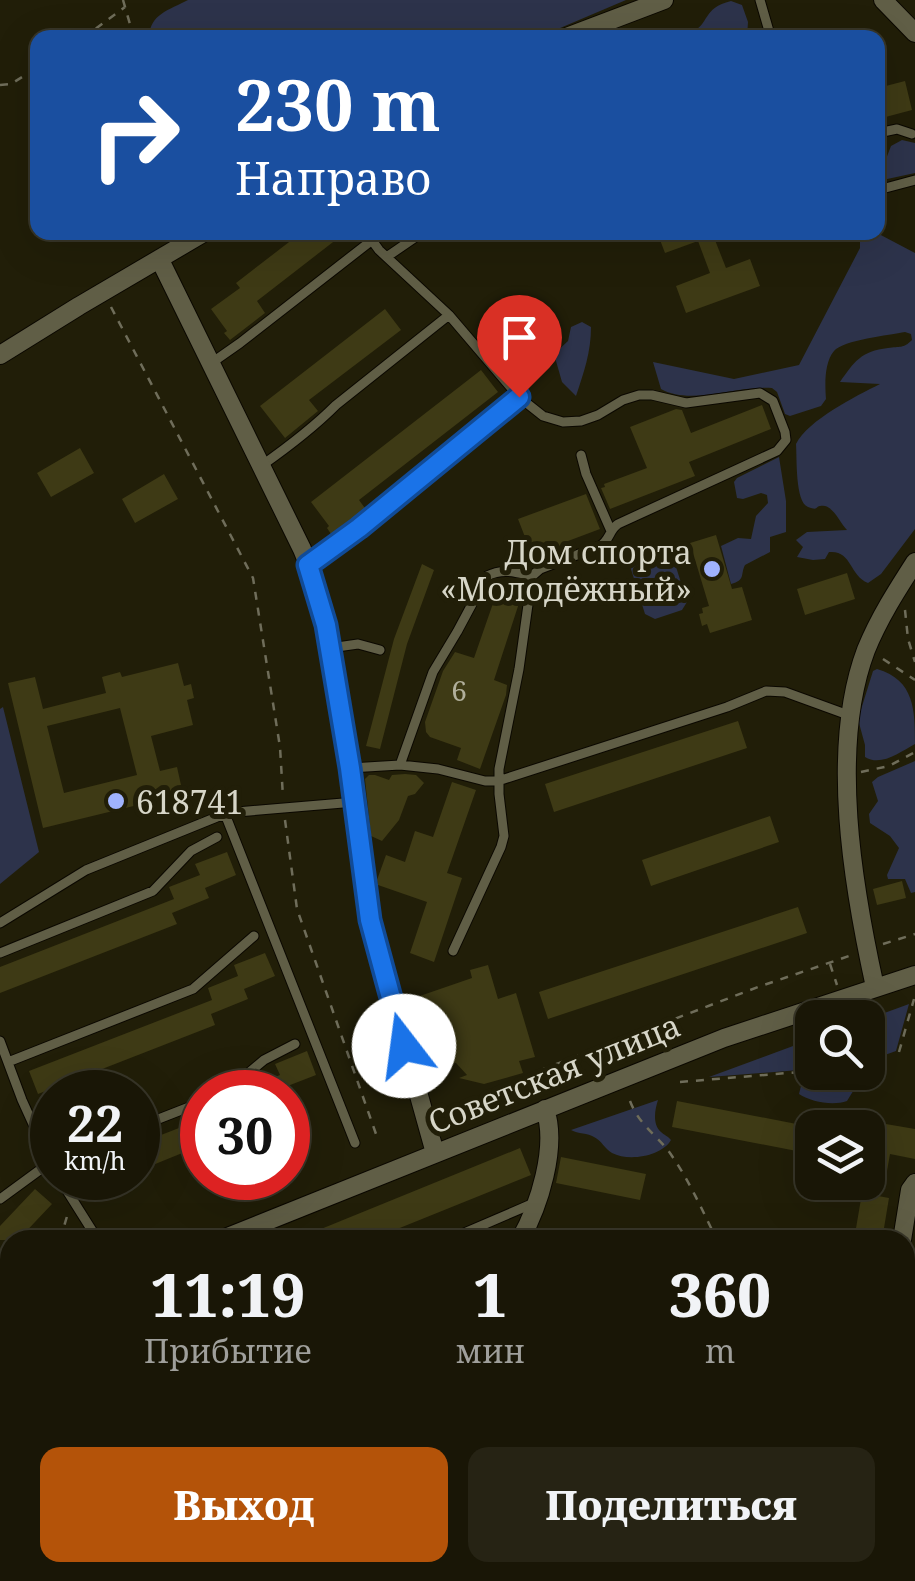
<!DOCTYPE html>
<html lang="ru">
<meta charset="utf-8">
<style>
:root{--surface:#191606;--page:#262314;--text:#f1f3f6;--muted:#9f9f9b;--line:#373528;--accent:#b45309}
body{margin:0;font-family:"Noto Serif",serif;background:var(--page);color:var(--text);height:100vh;display:flex;flex-direction:column;font-size:38px;white-space:nowrap}
*{box-sizing:border-box;margin:0}
p{font-size:32px;color:var(--muted)}
.icon{flex:none;width:55px;height:55px;fill:none;stroke:currentColor;stroke-width:2;stroke-linecap:round;stroke-linejoin:round}
.map{position:relative;flex:1;overflow:hidden}
.panel{position:absolute;left:0px;top:1230px;width:915px;height:352px;display:flex;flex-direction:column;background:var(--surface);border-radius:30px 30px 0 0;box-shadow:0 10px 40px #0002,0 0 0 2px var(--line)}
.panel>*{flex:none}
.guide{position:absolute;left:30px;top:30px;width:855px;height:210px;border-radius:20px;box-shadow:0 10px 40px #0002,0 0 0 2px var(--line);background:#1a4fa0;color:#fff;overflow:hidden}
.controls{position:absolute;left:795px;top:1000px;display:grid;gap:20px}
.controls a{display:grid;place-items:center;width:90px;height:90px;border-radius:20px;background:var(--surface);box-shadow:0 10px 40px #0002,0 0 0 2px var(--line);font-size:50px}
.speed{position:absolute;left:30px;top:1070px;display:flex;gap:20px;font-size:50px;font-weight:700;text-align:center}
.speed>*{display:grid;place-content:center;width:130px;height:130px;border-radius:50%;background:var(--surface);box-shadow:0 10px 40px #0002,0 0 0 2px var(--line);line-height:1}
.speed small{font-size:25px;font-weight:400}
.speed .limit{border:15px solid #d22;background:#fff;color:#111}
.pin{position:absolute;display:grid;place-items:center;width:85px;height:85px;color:#fff;margin:-102px -42px;border-radius:50% 50% 50% 0;rotate:-45deg;box-shadow:0 0 10px #0007}
.pin .icon{rotate:45deg}
.me{position:absolute;width:110px;margin:-55px;rotate:345deg;stroke-linejoin:round;filter:drop-shadow(0 0 8px #0008)}
.turn{display:flex;align-items:center;gap:35px;height:210px;padding:0 40px;font-size:45px}
.turn .icon{width:130px;height:130px;stroke-width:2.5}
.turn b{display:block;font-size:70px;line-height:85px}
.eta{display:flex;justify-content:space-evenly;align-items:center;height:170px;text-align:center}
.eta b{font-size:60px;font-weight:800;line-height:70px}
.primary-button{display:flex;gap:20px;margin-top:auto;padding:20px 40px}
.primary-button a{flex:1;height:115px;border-radius:20px;background:var(--accent);color:#fff;font-size:40px;font-weight:800;line-height:115px;text-align:center}
.primary-button a+a{background:var(--page);color:var(--text)}
.map>svg:first-child{display:block}
.green{fill:#2d334b}
.building{fill:#3e3a15;fill-rule:evenodd}
.lines{fill:none;stroke-linecap:round;stroke-linejoin:round}
.lane-casing{stroke:#0b0800;stroke-width:11}
.street-casing{stroke:#0b0800;stroke-width:20}
.path{stroke:#6f6d5a;stroke-width:2.5;stroke-dasharray:8 8;stroke-linecap:butt}
.lane{stroke:#605e46;stroke-width:9}
.street{stroke:#605e46;stroke-width:18}
.route-casing{stroke:#114b97;stroke-width:25}
.route{stroke:#1a73e8;stroke-width:18}
.poi-dot{fill:#a0b3fd;stroke:#211e08;stroke-width:4}
.labels{text-anchor:middle;dominant-baseline:central;stroke-width:10;stroke-linejoin:round;paint-order:stroke}
.number-label{font-size:28px;fill:#b1af9b}
.poi-label{font-size:32px;fill:#d7d6c8;stroke:#211e08;text-anchor:end}
.street-label{font-size:32px;fill:#d7d6c8;stroke:#211e08}
</style>
<div class="map">
<svg width="915" height="1581" viewBox="0 0 915 1581">
<rect width="100%" height="100%" fill="#211e08"/>
<path class="green" d="M188 0H626L539 37H149C150 14 169 10 188 0Z
M731 1 742 5 748 22 747 37H642C650 35 659 32 667 31 676 30 684 34 693 31 709 25 702 8 731 1Z
M902 140 915 143V173L878 181V161L886 159 891 146Z
M860 233H877L915 253V529L881 574 868 583C849 575 852 550 829 552L825 559 813 560 797 557 803 547 796 540 807 532 847 530C841 524 834 508 825 506 813 504 821 512 808 507 795 502 797 458 796 444 808 420 856 396 880 384L840 382C854 362 861 351 888 348 900 346 903 349 912 340L911 334 905 332C890 335 843 340 834 351 824 363 825 385 826 399L821 406 790 416 785 414 777 392 772 388C738 385 691 406 661 389L653 362 734 379 799 365 860 248Z
M582 322 591 327C591 352 584 372 576 396L562 382 554 354 568 341 571 327Z
M779 457 786 501V532L770 537V552L745 565C740 575 746 580 731 584L721 546 738 538 751 539 756 516 768 503 767 495 761 493 743 499 737 498 734 482 737 478Z
M663 548 672 554 687 602 682 610 655 619 645 614 630 566 635 558Z
M877 669C915 680 915 711 915 744 900 752 881 767 865 757V745L859 723V716L873 671Z
M3 707 39 852 0 884V709Z
M915 761V892L911 893 905 879H888L887 875 899 848 890 836 870 823 869 814 878 801 872 782 878 777Z
M909 1004 896 1051 882 1056 868 1038V1019Z
M812 1039V1069L709 1077Z
M857 1073 867 1075 866 1084 855 1088 847 1101C833 1106 811 1102 799 1094L801 1086 805 1084 832 1081Z
M658 1100C655 1109 652 1124 661 1132 664 1135 668 1136 671 1140 662 1156 629 1162 612 1153 605 1149 601 1140 594 1137 588 1133 578 1134 571 1130Z"/>
<path class="building" d="M905 81 912 110 878 119V88Z
M302 232H346L257 301 265 313 230 340 224 333 227 331 211 309 240 288 236 283Z
M657 232H717L713 235 726 268 750 259 760 286 686 313 676 286 710 273 698 241 665 253Z
M385 309 401 330 309 400 318 411 285 438 260 406Z
M481 370 498 392 359 500 367 511 333 537 327 528 329 526 311 502Z
M762 405 771 429 689 462 695 476 610 509 601 488 605 487 604 484 647 468 630 427 676 409 682 410 691 433Z
M80 448 94 473 51 497 37 473Z
M164 474 178 499 135 523 122 499Z
M586 494 600 529 568 541 570 545 542 559 539 553 531 556 529 549 519 553 515 541 525 537 518 519Z
M716 535 732 589 742 587 752 620 710 633 707 624 702 626 699 614 703 613 702 608 709 606 690 543Z
M422 564 434 570 407 644 380 749 366 746 394 639Z
M847 573 855 599 805 615 797 589Z
M498 589 521 597 494 680 507 685 506 695 480 769 457 760 461 748 430 737 426 732 425 722 443 671 455 652 474 658Z
M178 663 184 686 191 684 194 698 187 700 193 725 151 736 160 771 177 767 183 794 43 828 8 683 35 677 43 709 106 693 102 677 120 672 122 677ZM120 708 137 775 64 793 47 726Z
M738 721 747 748 554 812 545 784Z
M405 774 416 775 424 783 415 794 408 796 399 820 382 841 371 836 365 779 369 775H375L389 780 392 775Z
M452 782 476 790 447 873 462 878 434 962 410 953 427 902 378 885 377 880 386 855 405 862 415 831 433 837Z
M770 816 779 842 651 886 642 860Z
M227 852 236 875 205 888 209 898 172 913 177 924 0 993V967L174 899 169 887 200 875 195 864Z
M902 881 906 898 877 905 873 889Z
M798 907 807 933 548 1019 539 992Z
M265 953 275 976 244 989 248 999 211 1014 215 1025 38 1094 29 1071 212 1000 208 988 238 976 234 965Z
M488 965 498 999 516 993 535 1057 519 1061 523 1073 484 1084 459 1078 467 1075 456 1063 442 1064 438 1056 434 1058 414 998 472 978 470 970Z
M307 1051 316 1075 285 1087 287 1092H238L280 1075 275 1064Z
M677 1101 812 1127V1154L672 1127Z
M202 1119V1145L138 1171V1144Z
M880 1123 915 1129V1159L890 1154 887 1171 871 1168V1166L868 1165V1138L876 1139Z
M520 1148 531 1175 370 1240H294Z
M561 1157 646 1174 640 1200 556 1183Z
M35 1189 52 1204 18 1240H0V1226Z
M862 1193 889 1198 882 1240H854Z"/>
<g class="lines">
<defs>
<path id="lane" d="M760 0 771 38
M878 133 897 129 912 134
M878 190 915 180
M748 233 750 232
M388 256 423 232
M210 364 240 343 371 241
M581 455 586 474 611 531
M261 466C288 447 313 428 336 405L449 315
M308 565 359 528 519 397
M330 648 358 644 380 650
M400 765 438 769 485 781H498L727 707 766 691 785 692 851 716
M350 768 400 765 433 672 457 632 487 576C502 568 516 572 532 576L540 569 600 546C610 540 609 530 618 524L777 451 786 440 785 432 773 401 760 393 686 403 652 395H639L623 400 598 415 581 421 563 422 543 416 519 397 449 315 379 250 366 232
M225 814 355 1143
M0 923 86 870 217 817 237 812 355 802
M453 951 501 847 504 836 499 794V769L519 669 532 576
M0 953 153 891 191 851 217 837
M0 1041 22 1100 52 1166
M8 1062 193 989 254 936
M226 1092 264 1060 295 1044
M138 1127 202 1102
M59 1178 98 1240
M0 1199 52 1161
M448 1240 534 1203
M75 1581 78 1572"/>
<path id="street" d="M883 0 915 33
M564 38 664 0
M160 260 302 549 314 579 326 625 347 748 370 920 435 1153
M0 355 79 306 205 232
M875 987C853 887 829 748 866 650 879 618 897 590 915 562
M220 1240 724 1038 915 975
M520 1240C539 1206 558 1147 545 1109
M902 1240 910 1190 915 1183
M905 1365 915 1366
M0 1400 10 1386
M398 1572 455 1581"/>
</defs>
<use href="#lane" class="lane-casing"/>
<use href="#street" class="street-casing"/>
<path class="path" d="M123 0 134 38
M83 38 125 7
M0 85 11 84 38 67
M111 307 253 578 280 747 283 797
M905 610 908 639 915 662
M883 659 915 680
M861 772 889 766 915 752
M285 820 297 909 376 1134
M883 944 915 934
M830 964 837 985
M868 1044 879 1057
M899 1052 914 999
M868 1066H872
M541 1070 758 987 852 955
M680 1082 812 1071
M630 1101C640 1127 658 1135 672 1156 690 1182 703 1212 717 1240
M60 1240 68 1213
M905 1403 915 1414
M0 1513 10 1515
M702 1581 704 1572"/>
<use href="#lane" class="lane"/>
<use href="#street" class="street"/>
</g>
<g class="lines">
<defs>
<path id="route" d="M404 1046 370 920 350 768 326 625 308 565 359 528 519 397"/>
</defs>
<use href="#route" class="route-casing"/>
<use href="#route" class="route"/>
</g>
<g class="poi-dot">
<circle cx="712" cy="569" r="10"/>
<circle cx="116" cy="801" r="10"/>
</g>
<g class="labels">
<g class="number-label">
<text x="459" y="690">6</text>
</g>
<g class="poi-label">
<text x="692" y="551">Дом спорта<tspan x="692" dy="37">«Молодёжный»</tspan></text>
<text x="136" y="801" text-anchor="start">618741</text>
</g>
<g class="street-label">
<text transform="translate(554 1073) rotate(-22)">Советская улица</text>
</g>
</g>
</svg>
<div class="controls">
<a><svg class="icon" aria-label="search" viewBox="0 0 24 24"><circle cx="10" cy="10" r="6"/><path d="M15 15l6 6"/></svg></a>
<a><svg class="icon" aria-label="layers" viewBox="0 0 24 24"><path d="M12 4l9 5-9 5-9-5zM3 14l9 5 9-5"/></svg></a>
</div>
<div class="speed"><div>22<small>km/h</small></div><div class="limit">30</div></div>
<div class="pin" style="left:519px;top:397px;background:#d93025"><svg class="icon" aria-label="arrive" viewBox="0 0 24 24"><path d="M6 21V4h12l-3 4 3 4H6"/></svg></div>
<svg class="me" style="left:404px;top:1046px" viewBox="-20 -20 40 40"><circle r="19" fill="#fff"/><path d="M0-13L10 11 0 6-10 11z" fill="#1a73e8"/></svg>
<div class="guide">
<div class="turn"><svg class="icon" aria-label="right" viewBox="0 0 24 24"><path d="M7 20v-9h11M14 6l5 5-5 5"/></svg><div><b>230 m</b>Направо</div></div>
</div>
<section class="panel">
<div class="eta">
<div><b>11:19</b><p>Прибытие</p></div>
<div><b>1</b><p>мин</p></div>
<div><b>360</b><p>m</p></div>
</div>
<div class="primary-button"><a>Выход</a><a>Поделиться</a></div>
</section>
</div>
